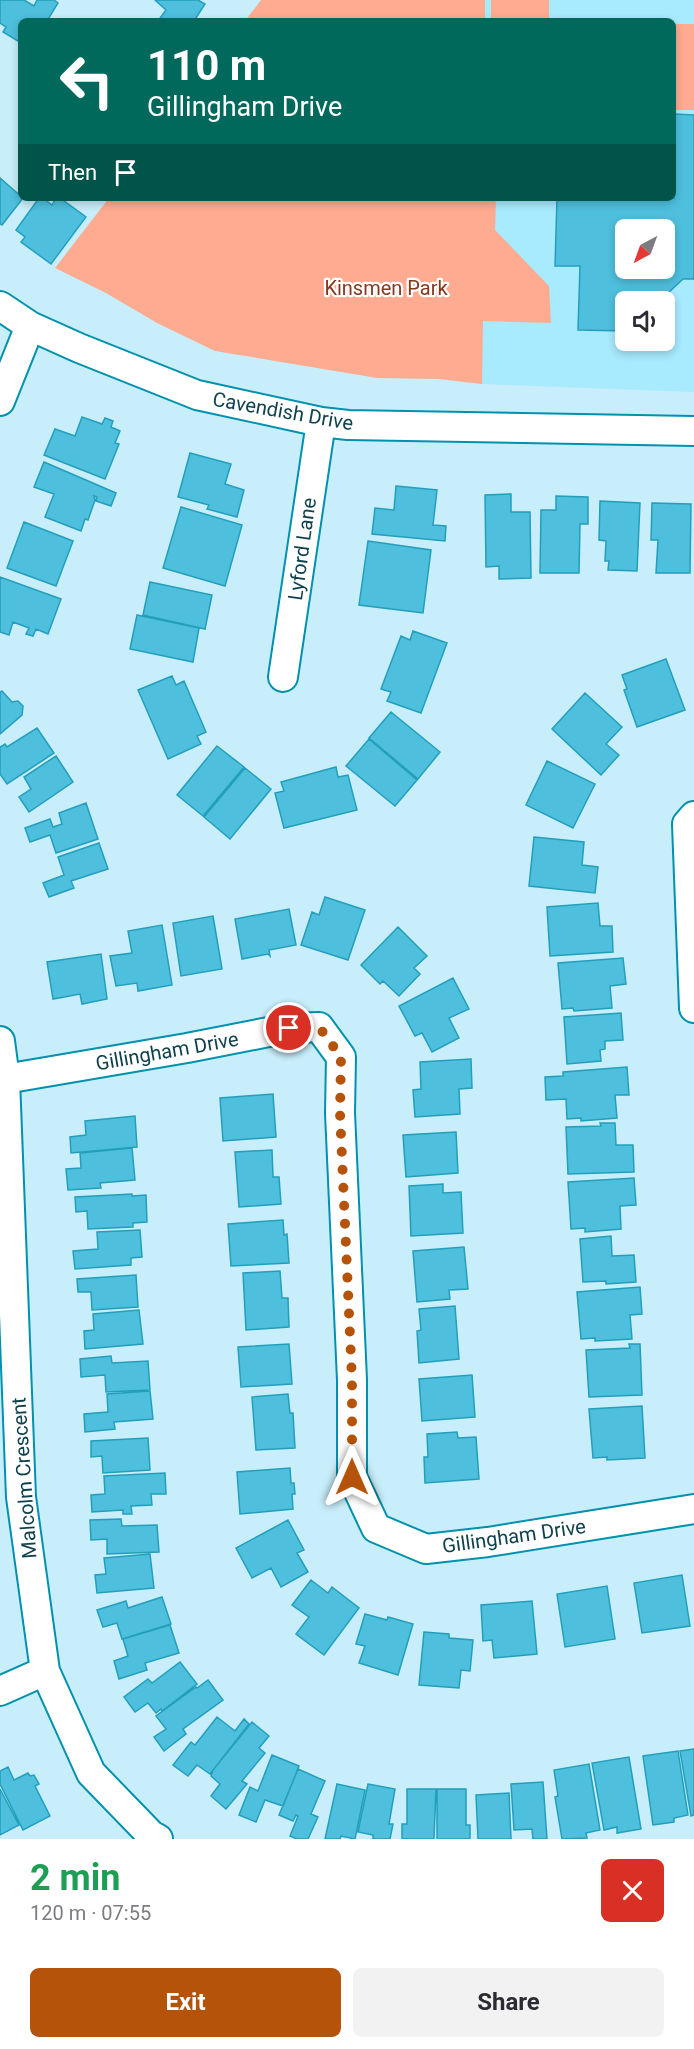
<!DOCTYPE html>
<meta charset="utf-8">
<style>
:root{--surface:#fff;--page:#f2f2f3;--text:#2b2b33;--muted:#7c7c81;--accent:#b45309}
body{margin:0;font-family:Roboto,sans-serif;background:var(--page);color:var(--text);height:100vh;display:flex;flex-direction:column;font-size:22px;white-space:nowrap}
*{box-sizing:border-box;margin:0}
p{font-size:20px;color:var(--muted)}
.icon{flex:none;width:33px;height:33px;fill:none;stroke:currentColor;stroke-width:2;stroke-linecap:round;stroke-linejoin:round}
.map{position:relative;height:1839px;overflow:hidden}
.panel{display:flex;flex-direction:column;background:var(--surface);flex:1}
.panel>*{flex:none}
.top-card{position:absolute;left:18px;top:18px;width:658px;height:183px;border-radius:9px;box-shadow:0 3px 9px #0003;background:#00695c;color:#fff;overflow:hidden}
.needle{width:39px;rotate:221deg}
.buttons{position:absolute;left:615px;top:219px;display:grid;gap:12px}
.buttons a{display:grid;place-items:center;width:60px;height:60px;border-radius:9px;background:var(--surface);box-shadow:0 3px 9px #0003;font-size:30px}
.pin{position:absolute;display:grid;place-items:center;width:51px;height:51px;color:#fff;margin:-26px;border:3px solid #fff;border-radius:50%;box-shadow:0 2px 6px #0007}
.me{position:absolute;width:66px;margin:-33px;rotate:0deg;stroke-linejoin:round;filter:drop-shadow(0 0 4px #0008)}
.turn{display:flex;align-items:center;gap:21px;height:126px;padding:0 30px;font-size:27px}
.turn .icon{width:78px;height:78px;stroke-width:2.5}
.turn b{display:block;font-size:42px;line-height:51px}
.then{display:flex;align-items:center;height:57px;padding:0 30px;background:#0003;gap:12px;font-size:22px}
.round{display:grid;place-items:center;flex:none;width:63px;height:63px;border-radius:9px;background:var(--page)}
.head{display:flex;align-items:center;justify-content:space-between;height:102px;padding:0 30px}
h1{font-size:36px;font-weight:700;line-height:45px;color:#1e9e55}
.button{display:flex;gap:12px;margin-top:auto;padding:12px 30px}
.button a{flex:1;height:69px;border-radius:9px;background:var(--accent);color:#fff;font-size:24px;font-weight:700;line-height:69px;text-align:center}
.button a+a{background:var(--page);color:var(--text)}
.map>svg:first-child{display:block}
.built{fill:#a8eafe;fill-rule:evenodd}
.green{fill:#feab91}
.building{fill:#4ebfdd;stroke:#239fbc;stroke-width:1.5;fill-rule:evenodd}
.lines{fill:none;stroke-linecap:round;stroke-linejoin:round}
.minor-casing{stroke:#0091ae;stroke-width:32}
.minor{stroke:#fff;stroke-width:28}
.route{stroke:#b45309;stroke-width:10;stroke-dasharray:0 18}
.labels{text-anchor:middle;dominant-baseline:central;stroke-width:4.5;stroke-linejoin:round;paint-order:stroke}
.park-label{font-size:20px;fill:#843820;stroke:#fff}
.street-label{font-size:20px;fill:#10424e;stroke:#fff}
</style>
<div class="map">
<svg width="694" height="1839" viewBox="0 0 694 1839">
<rect width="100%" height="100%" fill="#c7eefa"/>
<path class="built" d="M485 0H694V392L482 384 483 198H674V21H485ZM626 230H664V268H626ZM626 302H664V340H626Z"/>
<path class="green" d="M261 0H485V21H245Z
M491 0H549V21H491Z
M674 24H694V110H674Z
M109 198H496L495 230 549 286 551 323 483 321 482 384 438 379 377 378 215 351 157 323 106 293 55 268Z"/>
<path class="building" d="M0 0H24L34 6 37 0H54L58 3 47 21H21V43L3 32 6 27 0 23Z
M155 0H198L205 4 194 21H158L166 10Z
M674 114 694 115V279H683L667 294 642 293V302H626V331L578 330 580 266H555L557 198H674ZM626 230H664V268H626Z
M0 178 23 198 2 225 0 224Z
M39 198H43L52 205 56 198H60L86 217 51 264 21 242 25 237 16 230Z
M82 417 102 424 105 418 113 421 111 427 120 431 115 443 119 444 105 479 44 455 55 429 75 436Z
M190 453 231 464 225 484 244 490 237 517 207 509 209 505 178 497Z
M44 462 116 493 111 506 96 501 97 497 94 496 95 500 88 520 85 519 81 531 45 517 54 494 34 487Z
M396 486 437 490 433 525 446 526 445 541 372 534 375 508 394 510Z
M511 494V512H530L531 578 499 579V566L486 567 485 495Z
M556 496 588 497V524H580L579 573H540L541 510H556Z
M600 501 640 503 637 571 608 570 609 561H605L606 541 599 540Z
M652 503 691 504 690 573H656L658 540H651Z
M181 507 242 525 225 586 163 568Z
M24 522 73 541 56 586 7 568Z
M368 541 431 550 423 613 359 605Z
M0 577 61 599 48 634 36 629 33 636 26 634 29 628 13 622 9 635 0 632Z
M150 582 212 595 205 629 143 615Z
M137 615 199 628 193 662 130 649Z
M413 631 447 643 421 713 387 701 391 692 381 689 401 636 410 640Z
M666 659 685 710 637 727 624 690 627 689 622 675Z
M172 676 176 685 184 681 206 732 197 736 201 744 168 759 138 690Z
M2 691 12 702 18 701 23 706 22 715 0 734V692Z
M585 693 622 727 606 744 619 755 601 775 552 729Z
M391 712 440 752 418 779 369 738Z
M37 728 54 753 7 784 0 774V747L5 744 7 747Z
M369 739 417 780 395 806 346 766Z
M217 746 244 767 203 816 177 795Z
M56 756 73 782 29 812 19 797 31 789 24 777Z
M547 761 595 784 573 828 526 805Z
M336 767 338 777 348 775 357 810 284 828 275 793 284 791 281 782Z
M245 768 271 789 230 839 204 817Z
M86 803 98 839 56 853 50 835 30 842 25 828 50 819 53 827 62 824 59 813Z
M534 837 584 842 582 865 598 867 595 893 529 886Z
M99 843 108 869 71 881 74 888 49 897 43 883 64 875 58 857Z
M325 897 365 910 348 960 301 945 312 912 319 915Z
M598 903 600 926H612L613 952 550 956 547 907Z
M289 909 296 945 269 950 270 956 268 954 242 959 235 919Z
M213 916 222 969 181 976 173 923Z
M162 925 172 985 138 991 137 983 116 986 110 956 132 953 128 931Z
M398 927 427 956 414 968 420 974 399 996 383 981 380 984 361 965Z
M101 954 107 999 82 1004 80 994 53 999 47 962Z
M623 958 626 984 610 986 612 1008 574 1011 573 1008 562 1009 558 963Z
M453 978 469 1009 449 1018 459 1038 432 1052 422 1033 415 1036 399 1006Z
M621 1013 623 1040 605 1041V1049L600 1050 601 1061 567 1064 564 1017Z
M471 1059 472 1088 459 1089 460 1114 415 1117 413 1090 421 1089 420 1062Z
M627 1067 629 1095H615L617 1118 581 1121V1118L567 1119 566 1099 546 1100 545 1077 563 1076V1072Z
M273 1094 276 1137 223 1141 220 1098Z
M135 1116 137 1147 71 1153 70 1137 86 1135 85 1121Z
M600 1123H615L616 1145H633L634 1172 568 1174 566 1127 601 1126Z
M456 1132 458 1173 406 1177 403 1135Z
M132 1148 135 1180 100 1183 101 1188 68 1190 66 1169 81 1168 80 1153Z
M272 1150 273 1177H279L281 1204 239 1207 235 1152Z
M634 1178 636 1205 620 1206 621 1229 585 1232V1228L571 1229 568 1182Z
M443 1184V1193L461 1192 463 1233 411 1236 409 1186Z
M132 1194V1196L146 1195 147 1222 133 1223V1227L88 1229 87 1211 76 1212 75 1197Z
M283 1220 284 1235 287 1234 289 1263 231 1266 228 1224Z
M140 1230 142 1257 131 1258V1265L75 1269 73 1251 98 1249 97 1232Z
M611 1236 612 1256 634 1255 636 1282 606 1284V1281L583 1282 580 1239Z
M464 1247 468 1289 449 1290 450 1299 417 1302 413 1251Z
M280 1271 282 1298H288L289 1327 246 1330 243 1273Z
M136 1275 138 1307 92 1310 91 1292H78L77 1279Z
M640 1287 642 1314 630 1315 632 1339 595 1341V1338L581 1339 577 1292Z
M455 1306 459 1359 419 1363 417 1331 421 1330 419 1309Z
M139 1310 143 1344 85 1349 84 1331 94 1330 93 1314Z
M289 1344 292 1384 241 1387 238 1347Z
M629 1344H640L642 1395 589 1397 586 1350 630 1348Z
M111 1356 112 1363 148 1361 150 1390 106 1392 105 1375 81 1377 80 1359Z
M472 1375 475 1417 422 1421 419 1379Z
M150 1391 153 1419 114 1422 115 1429 85 1432 84 1414 108 1412 107 1394Z
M288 1394 290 1413H293L295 1448 256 1450 252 1397Z
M642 1406 645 1458 607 1460V1457L593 1458 589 1409Z
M457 1432 458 1438 476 1437 479 1479 425 1483 424 1457H428L427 1434Z
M148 1438 150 1470 103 1473 102 1456 91 1457V1441Z
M290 1468 291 1483H294L295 1494H292L293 1509 240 1514 237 1472Z
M165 1473 166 1494H151L152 1505 131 1506 132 1514H123V1510L92 1512 91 1495 105 1494 104 1476Z
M121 1519 122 1526 157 1525 159 1552 107 1554V1539L91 1540 90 1520Z
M288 1520 304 1550 297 1553 308 1572 281 1587 271 1568 252 1578 236 1548Z
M150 1554 154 1588 97 1593 95 1575 106 1574 104 1558Z
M682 1575 690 1626 642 1633 634 1583Z
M311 1580 328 1593 332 1587 359 1608 324 1655 296 1634 309 1617 292 1605Z
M607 1586 615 1639 565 1647 557 1594Z
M162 1597 171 1624 122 1639 117 1623 103 1627 97 1610 126 1601 128 1608Z
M532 1601 537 1654 494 1658 492 1640 483 1641 481 1605Z
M365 1614 387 1620 388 1617 413 1624 398 1675 359 1663 365 1646 356 1644Z
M170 1625 179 1653 145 1663 147 1670 119 1679 114 1661 128 1656 123 1639Z
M424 1632 449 1634V1638L473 1640 470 1671 461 1670 459 1688 419 1685Z
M180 1662 197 1684 162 1711 161 1709 156 1713 148 1703 135 1712 124 1697 148 1679 152 1683Z
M208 1680 223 1700 183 1729 186 1734 164 1751 154 1737 166 1729 156 1716 196 1687 197 1688Z
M217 1717 235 1731 244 1719 249 1724 210 1774 197 1765 188 1776 173 1765 191 1742 195 1745Z
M252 1722 269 1736 259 1748 265 1753 242 1781 247 1784 226 1809 211 1796 220 1784 211 1776 213 1770Z
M694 1749V1815L691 1816 680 1751Z
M678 1751 688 1815 674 1818V1822L653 1825 643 1756Z
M272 1755 299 1766 283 1806 265 1800 256 1822 239 1815 250 1787 258 1791Z
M629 1757 641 1829 617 1833V1827L604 1830 592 1763Z
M589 1764 600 1830 586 1833 587 1838 562 1839 555 1797 558 1796 554 1770Z
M8 1767 14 1780 28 1773 30 1776 34 1775 39 1784 35 1786 50 1816 23 1830 0 1784V1771Z
M298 1769 325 1781 311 1814 318 1817 308 1839H297L290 1836 298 1816 296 1815 293 1821 279 1815Z
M543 1782 547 1839H533L532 1829 514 1830 511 1784Z
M337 1784 365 1790 355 1839 341 1836 340 1839H325Z
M368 1784 395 1789 389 1824H393L390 1839H373V1835L358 1832Z
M0 1789 19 1825 0 1835Z
M407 1789H436L434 1839H402V1824H407Z
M437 1789H466V1825H470V1839H437Z
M509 1793 511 1839H478L476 1795Z"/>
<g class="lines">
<defs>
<path id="minor" d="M0 306 30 326 79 348 197 395 321 422 348 425 694 431
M0 401 30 326
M283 677 321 422
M694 816 687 824 694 1008
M0 1041 5 1079 21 1497 45 1671 91 1773 151 1835 158 1839
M5 1079 187 1048 289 1028 319 1027 341 1057 340 1113 352 1380V1477L376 1528 426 1549 488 1542 694 1509
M0 1691 45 1671"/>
</defs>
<use href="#minor" class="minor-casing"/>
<use href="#minor" class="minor"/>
</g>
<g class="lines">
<path class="route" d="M289 1028 319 1027 341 1057 340 1113 352 1380V1477"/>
</g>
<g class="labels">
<g class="park-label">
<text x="386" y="288">Kinsmen Park</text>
</g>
<g class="street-label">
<text transform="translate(283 411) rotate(10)">Cavendish Drive</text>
<text transform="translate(302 549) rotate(-82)">Lyford Lane</text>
<text transform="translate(167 1051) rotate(-10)">Gillingham Drive</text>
<text transform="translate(24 1478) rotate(-94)">Malcolm Crescent</text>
<text transform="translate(514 1536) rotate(-8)">Gillingham Drive</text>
</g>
</g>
</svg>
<div class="buttons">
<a><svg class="needle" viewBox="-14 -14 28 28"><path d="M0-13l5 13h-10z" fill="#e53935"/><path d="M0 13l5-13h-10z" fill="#7c7c81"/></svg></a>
<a><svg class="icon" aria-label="sound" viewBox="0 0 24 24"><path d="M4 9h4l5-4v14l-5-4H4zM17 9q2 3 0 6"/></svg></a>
</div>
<div class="pin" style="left:289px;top:1028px;background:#d93025"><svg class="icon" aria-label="arrive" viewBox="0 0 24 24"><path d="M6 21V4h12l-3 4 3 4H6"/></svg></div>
<svg class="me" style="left:352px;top:1477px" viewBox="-20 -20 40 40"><path d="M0-17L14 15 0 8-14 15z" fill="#b45309" stroke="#fff" stroke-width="4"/></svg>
<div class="top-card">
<div class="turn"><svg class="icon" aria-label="left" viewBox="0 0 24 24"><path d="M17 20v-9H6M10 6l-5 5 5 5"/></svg><div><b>110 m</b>Gillingham Drive</div></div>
<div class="then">Then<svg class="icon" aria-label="arrive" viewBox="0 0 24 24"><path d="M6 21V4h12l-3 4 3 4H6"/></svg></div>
</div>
</div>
<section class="panel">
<div class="head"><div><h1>2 min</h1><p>120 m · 07:55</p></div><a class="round" style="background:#d93025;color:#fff"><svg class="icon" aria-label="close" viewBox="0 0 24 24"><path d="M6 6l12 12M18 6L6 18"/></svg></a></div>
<div class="button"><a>Exit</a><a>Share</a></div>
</section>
